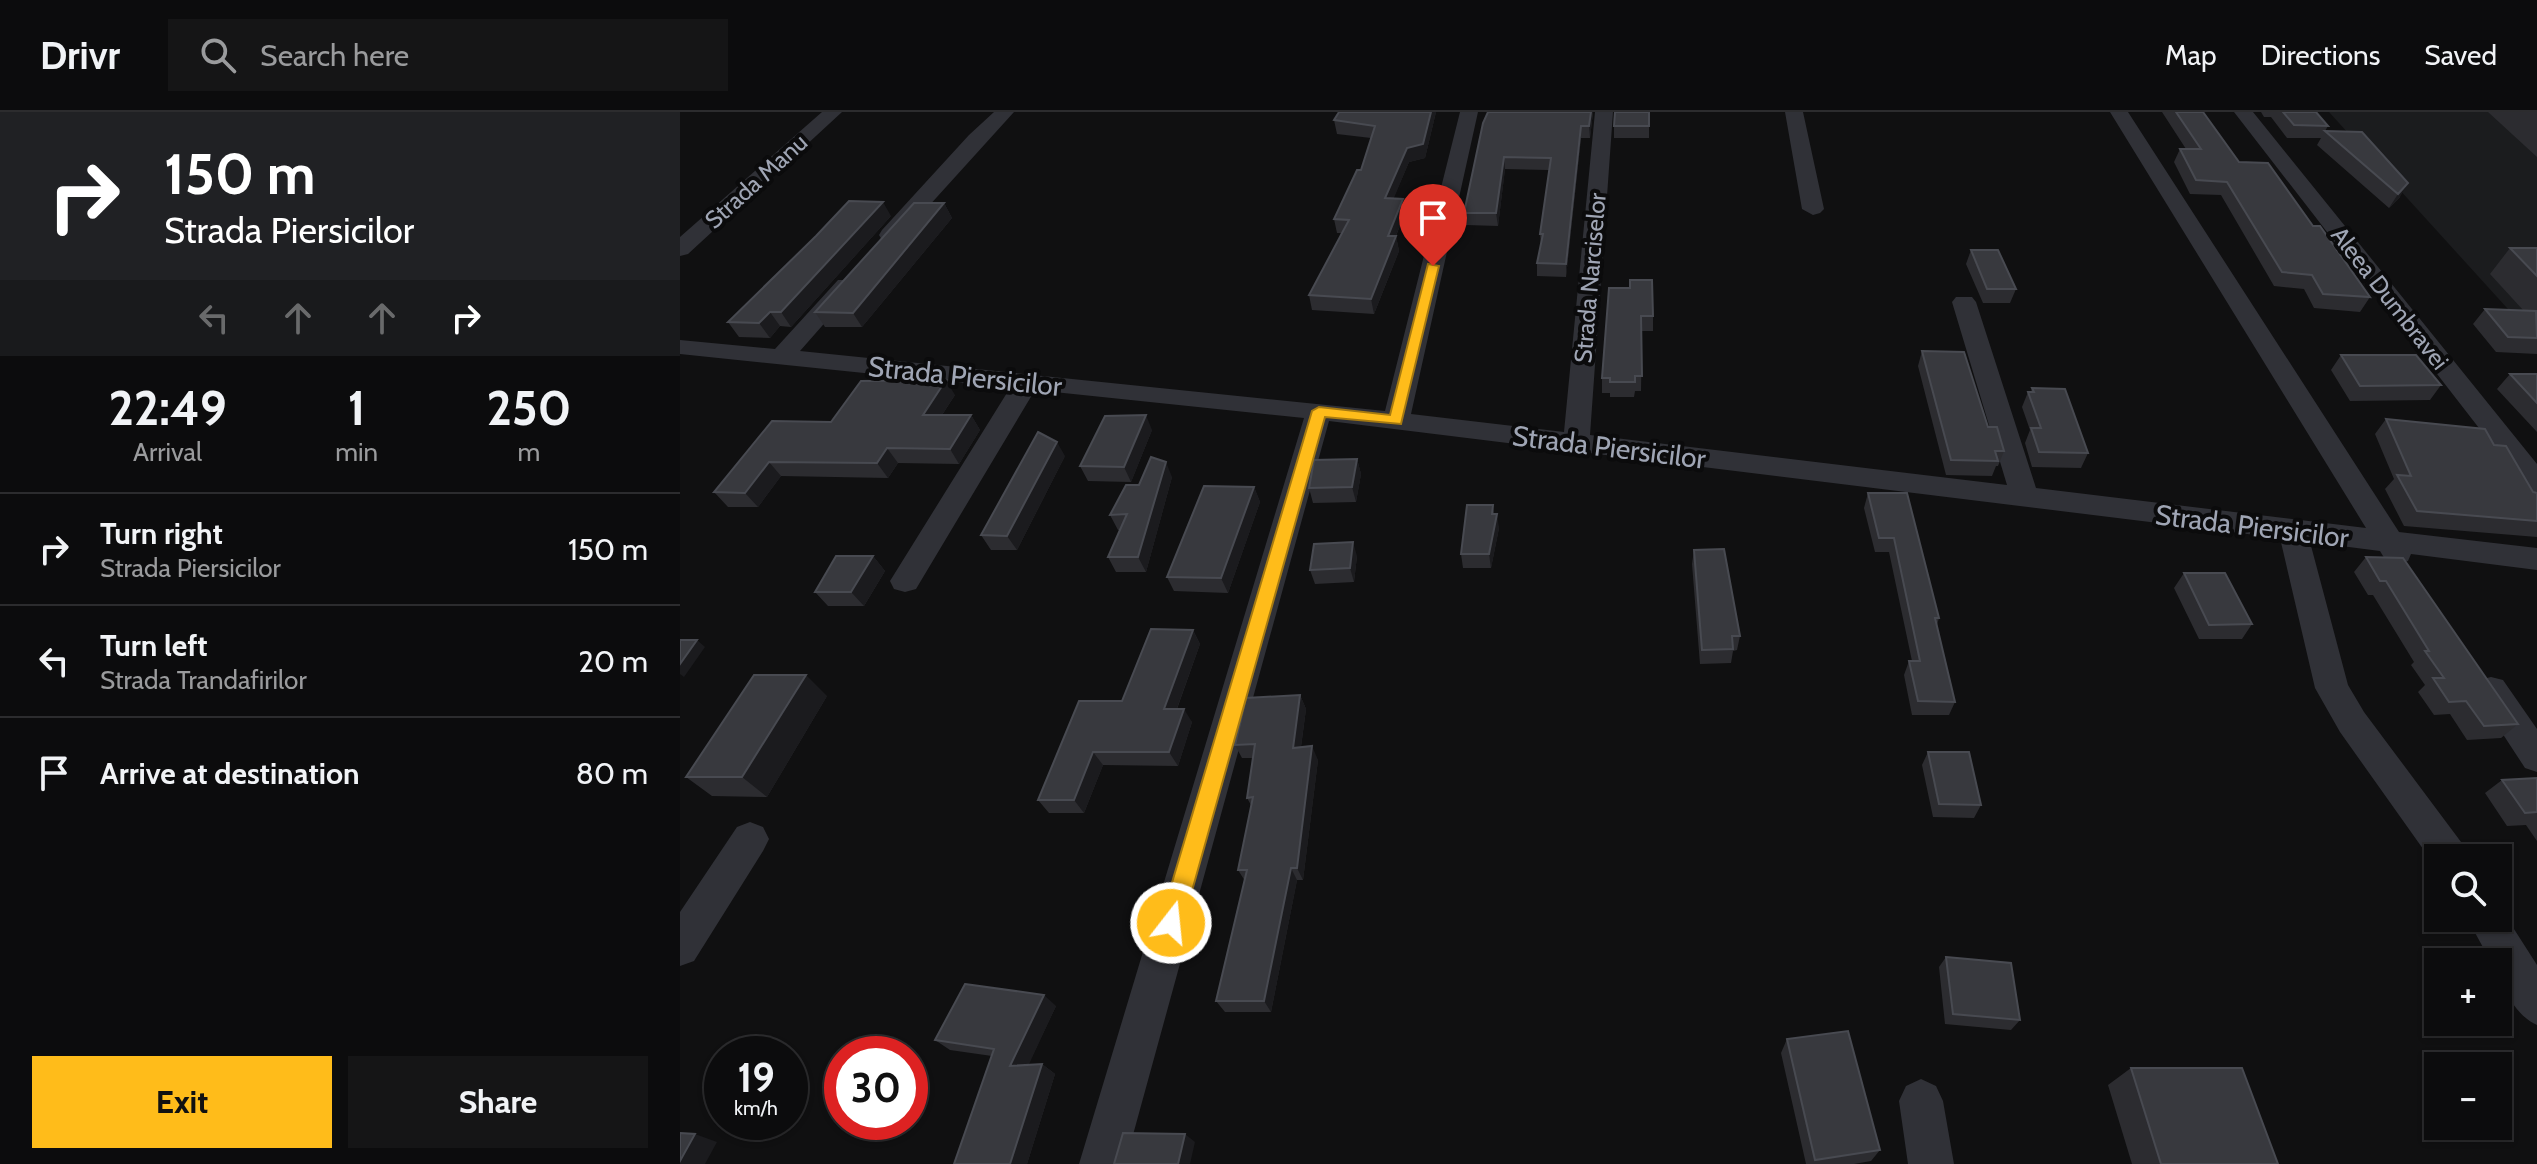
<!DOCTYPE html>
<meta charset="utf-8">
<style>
:root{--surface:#0c0c0d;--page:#151516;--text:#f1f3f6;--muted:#9a9b9d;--line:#2c2c2e;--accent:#ffbc1a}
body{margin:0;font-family:Cabin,sans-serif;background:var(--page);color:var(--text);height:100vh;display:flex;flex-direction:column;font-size:30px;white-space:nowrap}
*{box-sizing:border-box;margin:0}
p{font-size:26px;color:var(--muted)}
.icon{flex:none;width:44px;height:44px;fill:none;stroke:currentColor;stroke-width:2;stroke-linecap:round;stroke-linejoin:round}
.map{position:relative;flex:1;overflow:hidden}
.details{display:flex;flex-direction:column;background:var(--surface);width:680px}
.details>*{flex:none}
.hud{background:#202124;color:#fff;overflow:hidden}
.tools{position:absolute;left:1744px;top:732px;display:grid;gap:16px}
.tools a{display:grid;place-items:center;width:88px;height:88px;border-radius:0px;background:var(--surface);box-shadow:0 2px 6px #0004,0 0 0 2px var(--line);font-size:40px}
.speed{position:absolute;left:24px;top:924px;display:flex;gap:16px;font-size:40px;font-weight:700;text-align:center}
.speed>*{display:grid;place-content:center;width:104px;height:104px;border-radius:50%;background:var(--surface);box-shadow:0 2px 6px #0004,0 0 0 2px var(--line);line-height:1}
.speed small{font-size:20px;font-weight:400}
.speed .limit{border:12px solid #d22;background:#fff;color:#111}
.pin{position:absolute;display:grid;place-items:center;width:68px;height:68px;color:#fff;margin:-82px -34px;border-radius:50% 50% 50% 0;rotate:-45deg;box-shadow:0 0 8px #0007}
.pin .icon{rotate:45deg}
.me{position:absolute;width:88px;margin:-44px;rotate:16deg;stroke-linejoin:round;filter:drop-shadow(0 0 6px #0008)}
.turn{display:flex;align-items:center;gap:28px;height:168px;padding:0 32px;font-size:36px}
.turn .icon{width:104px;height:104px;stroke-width:2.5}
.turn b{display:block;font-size:56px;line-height:68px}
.lanes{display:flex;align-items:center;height:76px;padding:0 32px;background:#0003;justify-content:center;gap:40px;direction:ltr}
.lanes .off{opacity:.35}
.eta{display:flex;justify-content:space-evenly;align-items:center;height:136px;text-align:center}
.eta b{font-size:48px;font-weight:700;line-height:56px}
.button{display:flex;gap:16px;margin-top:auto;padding:16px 32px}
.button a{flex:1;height:92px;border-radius:0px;background:var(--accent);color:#111;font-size:32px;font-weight:700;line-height:92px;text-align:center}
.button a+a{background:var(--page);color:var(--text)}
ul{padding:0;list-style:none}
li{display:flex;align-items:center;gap:24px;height:112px;padding:0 32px;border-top:2px solid var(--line)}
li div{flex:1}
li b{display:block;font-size:30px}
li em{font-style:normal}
header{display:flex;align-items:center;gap:48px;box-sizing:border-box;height:112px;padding:0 40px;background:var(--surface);border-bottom:2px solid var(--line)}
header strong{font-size:38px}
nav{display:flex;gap:44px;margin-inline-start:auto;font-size:28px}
.search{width:560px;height:72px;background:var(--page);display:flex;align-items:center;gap:20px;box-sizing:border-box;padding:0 28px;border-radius:0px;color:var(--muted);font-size:30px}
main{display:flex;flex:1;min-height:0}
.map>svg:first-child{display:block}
.built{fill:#1b1c1e}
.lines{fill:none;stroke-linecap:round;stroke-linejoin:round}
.minor{fill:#303137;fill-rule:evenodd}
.wall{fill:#2c2c30}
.shaded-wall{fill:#1b1b1e}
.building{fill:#38393e;stroke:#484a51;stroke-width:2}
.route{fill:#ffbc1a;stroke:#a67a11;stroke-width:2}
.labels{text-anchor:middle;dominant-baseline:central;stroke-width:8;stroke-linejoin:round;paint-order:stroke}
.far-street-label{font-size:24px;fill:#9fa5b4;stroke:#0b0b0c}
.street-label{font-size:28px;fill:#9fa5b4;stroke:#0b0b0c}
</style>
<header>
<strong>Drivr</strong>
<div class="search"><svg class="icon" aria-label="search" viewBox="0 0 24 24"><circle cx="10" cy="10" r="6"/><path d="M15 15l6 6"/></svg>Search here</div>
<nav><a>Map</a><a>Directions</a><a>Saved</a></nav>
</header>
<main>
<section class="details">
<div class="hud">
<div class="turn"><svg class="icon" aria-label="right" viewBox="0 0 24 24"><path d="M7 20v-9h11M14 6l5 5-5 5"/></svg><div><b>150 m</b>Strada Piersicilor</div></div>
<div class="lanes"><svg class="icon off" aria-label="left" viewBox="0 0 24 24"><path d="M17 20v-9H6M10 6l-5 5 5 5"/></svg><svg class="icon off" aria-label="ahead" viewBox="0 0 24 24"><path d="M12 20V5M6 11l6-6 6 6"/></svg><svg class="icon off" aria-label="ahead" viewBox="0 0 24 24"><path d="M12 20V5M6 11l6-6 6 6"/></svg><svg class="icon" aria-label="right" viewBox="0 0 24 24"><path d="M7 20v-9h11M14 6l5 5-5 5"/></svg></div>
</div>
<div class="eta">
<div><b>22:49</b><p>Arrival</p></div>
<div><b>1</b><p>min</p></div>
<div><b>250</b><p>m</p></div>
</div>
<ul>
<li><svg class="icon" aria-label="right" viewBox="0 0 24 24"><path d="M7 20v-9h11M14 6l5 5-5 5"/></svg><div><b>Turn right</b><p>Strada Piersicilor</p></div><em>150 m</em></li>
<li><svg class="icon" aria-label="left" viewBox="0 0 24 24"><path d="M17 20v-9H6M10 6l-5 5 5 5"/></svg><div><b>Turn left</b><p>Strada Trandafirilor</p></div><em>20 m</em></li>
<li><svg class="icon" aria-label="arrive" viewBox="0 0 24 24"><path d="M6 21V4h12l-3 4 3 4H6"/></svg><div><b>Arrive at destination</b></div><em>80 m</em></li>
</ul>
<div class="button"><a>Exit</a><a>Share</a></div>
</section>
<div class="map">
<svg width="1857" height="1052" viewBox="0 0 1857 1052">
<rect width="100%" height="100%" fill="#101011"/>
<path class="built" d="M1649 0H1857V229Z"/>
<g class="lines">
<path class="minor" d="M142 0H162L8 142 0 144V125Z
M314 0H334L218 128H202L199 123 202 118 289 23Z
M780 0H798L731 302 884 320 915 0H933L910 323 1327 373 1272 190 1276 185H1292L1296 190 1356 376 1686 416 1430 0H1448L1719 420 1857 436V458L1731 442 1728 449 1717 452 1706 449 1700 439 1630 430 1668 573 1684 600 1784 734 1790 746H1758V758L1660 620 1635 576 1600 426 649 309 445 1052H399L624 306 355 278 236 477 225 480 214 477 210 469 330 276 0 242V228L95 237 158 168H174L178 173 120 239 705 299Z
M1105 0H1123L1144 97 1140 101 1133 103 1122 97Z
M1554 0H1573L1857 352V381L1847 378Z
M1811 565 1823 568 1857 617V660L1845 656 1794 578 1799 568Z
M70 710 83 715 89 727 83 739 14 849 0 854V800L57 715Z
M1818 792 1857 853V913C1836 904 1818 873 1818 850H1811L1787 806H1818Z
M1241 967 1256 974 1263 989 1274 1052H1228L1219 989 1226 974Z"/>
</g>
<path class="wall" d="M756 0 745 46 729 50 713 87 725 101 716 124 719 139 694 202 632 198 629 183 662 121H657L654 107 681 58 691 26 657 22 654 8Z
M808 0H913L910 26H901L886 165 857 164V151L861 132 860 122 869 58 825 57 818 114 786 113 784 101Z
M1482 0H1523L1559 50 1633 114 1690 185 1680 200 1634 196 1624 177 1594 174 1541 83 1510 82 1494 50 1500 37H1506Z
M1581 0H1636L1648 14 1645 19 1682 20 1720 85 1709 96 1637 33 1641 26H1607L1591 5H1584Z
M1808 0H1857V45Z
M934 14H969V26H934Z
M264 91 272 106 182 215H145L135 200Z
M211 104 111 215 100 214 90 226 59 225 48 210 136 124Z
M1830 136H1857V198H1843L1810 162Z
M1291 138 1336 177 1330 191H1303L1286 152Z
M950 176 973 204V219H962L961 279H955L954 285H930V281H922V266Z
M1805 197 1857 200V242L1816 240 1793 212Z
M1242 239 1308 315 1324 339 1318 354H1316L1312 364 1266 363 1238 254Z
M1661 243 1761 273 1750 288 1670 289 1651 258Z
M1830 262H1857V320L1817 277Z
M1352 276 1408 341 1401 356 1352 355 1345 331 1350 318 1342 295 1348 280H1351Z
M275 283 262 303H291L300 318 279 352 218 351 208 366 101 364 78 395H48L34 380 151 310Z
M1706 307 1814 333 1853 380 1857 381V425L1724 414 1705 377 1714 367 1695 322Z
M472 318 451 370 408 369 400 354Z
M385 344 337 438H311L301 423Z
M677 347 681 362 676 390 633 391 629 376Z
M492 365 466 460H436L428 445 440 418H438L430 403 459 373Z
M574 375 580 390 548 481 494 479 487 465Z
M1188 381 1259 506 1257 513 1275 590 1269 603H1232L1224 563 1229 549H1232L1209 440H1195L1184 396Z
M813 393 814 402 819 416 811 456H783L781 442Z
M1014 438 1060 524 1057 538 1053 539 1051 551 1020 552 1012 452Z
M193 444 205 459 184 494H148L135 480Z
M677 444 674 470 635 472 630 458Z
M1686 445 1838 612 1821 626 1787 628 1770 602 1754 603 1738 580 1745 573 1731 553 1734 550 1693 483H1688L1674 460Z
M1504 461 1572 512 1562 527H1519L1494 476Z
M513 518 520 532 497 597 512 610 498 654 423 653 404 701H369L358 688 442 589Z
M620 583 626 597 621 635 638 648 623 768H617L591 900H545L536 889 565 769 558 758 571 693 567 686 573 646H562L555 633Z
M147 584 87 685 32 684 6 665Z
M1248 640 1301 693 1294 706 1253 705 1242 653Z
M1857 666V729L1846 713 1827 714 1805 681 1822 668Z
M1266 845 1340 908 1331 918 1265 912 1259 855Z
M376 894 348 953 362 952 375 962 347 1052H274L312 944 270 938 255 928Z
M1107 927 1200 1038 1191 1049 1174 1052H1126L1101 941Z
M1451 956 1598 1052H1452L1428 973Z"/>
<path class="shaded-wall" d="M751 0H756L745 46 729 50 708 100 705 86 727 36Z
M911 0H913L910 26 909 14Z
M901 14V26L886 165V152Z
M824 45 825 57 818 114 816 101Z
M1728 71 1720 85 1709 96 1718 82Z
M723 87 725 101 710 138 708 124Z
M203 90 211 104 111 215 101 200Z
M264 91 272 106 182 215 173 201Z
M716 124 719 139 694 202 691 187Z
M90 200 100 214 90 226 79 211Z
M266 268 275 283 252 318 243 303Z
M291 303 300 318 279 352 270 337Z
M466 303 472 318 451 370 444 355Z
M377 330 385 344 337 438 327 424Z
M207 336 218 351 208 366 197 351Z
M677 347 681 362 676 390 672 375Z
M89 350 101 364 78 395 65 381Z
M486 350 492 365 466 460 458 445Z
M574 375 580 390 548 481 541 466Z
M817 402 819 416 811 456 809 442Z
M673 430 677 444 674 470 670 456Z
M193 444 205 459 184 494 171 480Z
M513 518 520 532 492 610 484 597Z
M17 528 25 535 4 565 0 562V552Z
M126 563 147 584 87 685 62 665Z
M620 583 626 597 619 649 613 636Z
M504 597 512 610 498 654 489 640Z
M632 634 638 648 623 768 617 756Z
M413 640 423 653 404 701 394 688Z
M611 756 617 768 591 900 584 889Z
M364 883 376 894 344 963 330 954Z
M362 952 375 962 347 1052H330Z
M15 1022 37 1030 25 1052H0V1049Z
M505 1022 515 1030 510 1052H498Z"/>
<path class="building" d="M659 0H751L743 32 727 36 705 86 723 87 708 124H716L691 187 629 183 669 108 654 107 677 58H681L695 14 654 8Z
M808 0H911L909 14H901L886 152 857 151 863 122H860L871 46 824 45 816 101H784L803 11Z
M935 0H969V14H934Z
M1496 0H1523L1559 50 1588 51 1633 114H1640L1690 185 1643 182 1632 163 1602 160 1547 70 1516 68 1500 37H1521Z
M1603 0H1636L1648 14 1614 13Z
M1645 19 1682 20 1728 71 1718 82Z
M169 89 203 90 101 200H90L79 211 48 210 136 124Z
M234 91H264L173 201 135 200Z
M1830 136H1857V164Z
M1291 138H1318L1336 177H1307Z
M950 168H972L973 204H961L962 264H955V270H930V266H922L929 176H950Z
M1805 197 1856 199 1857 226 1828 225Z
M1242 239 1284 240 1308 315H1317L1324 339H1315L1318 349 1271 348Z
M1661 243H1736L1761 273 1680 274Z
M1830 262H1857V291Z
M266 268 243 303H291L270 337 207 336 197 351 89 350 65 381 34 380 92 309 151 310 181 269Z
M1352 276 1385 277 1408 341 1359 340 1351 316H1361L1348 280H1354Z
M466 303 444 355 400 354 425 304Z
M1706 307 1805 317 1814 333 1826 334 1853 380 1857 381V409L1737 399 1717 363 1731 364Z
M358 320 377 330 327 424 301 423Z
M471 345 486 350 458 445H428L447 402 430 403 446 373H459Z
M677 347 672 375 629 376 634 348Z
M524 374 574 375 541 466 487 465Z
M1188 381H1227L1259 506H1255L1275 590 1238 589 1229 549H1240L1214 426H1199Z
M787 393H813L812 402H817L809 442H781Z
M673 430 670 456 630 458 634 432Z
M1044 437 1060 524H1052L1053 537 1022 538 1014 438Z
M156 444H193L171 480H135Z
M1686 445 1723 446 1838 612 1804 614 1786 589 1769 590 1753 566H1764L1745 539H1749L1706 469H1700Z
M1504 461H1545L1572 512 1529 513Z
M471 517 513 518 484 597H504L489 640H413L394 688H358L399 589H442Z
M0 528H17L0 552Z
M74 563H126L62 665H6Z
M620 583 613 636 632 634 617 756H611L584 889H536L567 758H558L573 685 567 686 575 632 555 633 566 586Z
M1248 640H1289L1301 693 1259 692Z
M1857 666V700L1845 701 1822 668Z
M1266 845 1331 851 1340 908 1273 902Z
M285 872 364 883 330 954 362 952 330 1052H274L314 937 255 928Z
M1168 919 1200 1038 1135 1048 1107 927Z
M1451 956H1562L1598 1052H1481Z
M0 1021 15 1022 0 1049Z
M443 1021 505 1022 498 1052H434Z"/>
<path class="route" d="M748 152 759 154 721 312 645 305 503 811 499 819 491 822 484 819 480 811 632 299 639 295 710 303Z"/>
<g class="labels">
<g class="far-street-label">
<text transform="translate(76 69) rotate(-42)">Strada Manu</text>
<text transform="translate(910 166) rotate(-85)">Strada Narciselor</text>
<text transform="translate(1710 186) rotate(52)">Aleea Dumbravei</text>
</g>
<g class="street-label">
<text transform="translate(285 264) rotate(6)">Strada Piersicilor</text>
<text transform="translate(929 335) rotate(7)">Strada Piersicilor</text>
<text transform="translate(1572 414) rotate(7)">Strada Piersicilor</text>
</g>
</g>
</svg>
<div class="tools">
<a><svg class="icon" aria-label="search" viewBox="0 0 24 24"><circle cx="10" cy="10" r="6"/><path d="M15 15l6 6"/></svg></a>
<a>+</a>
<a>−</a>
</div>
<div class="speed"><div>19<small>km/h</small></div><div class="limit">30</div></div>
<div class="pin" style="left:753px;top:154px;background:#d93025"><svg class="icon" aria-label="arrive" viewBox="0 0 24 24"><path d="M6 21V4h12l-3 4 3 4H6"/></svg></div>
<svg class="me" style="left:491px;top:811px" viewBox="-20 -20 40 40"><circle r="17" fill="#ffbc1a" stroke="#fff" stroke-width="3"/><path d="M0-11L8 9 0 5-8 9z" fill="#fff"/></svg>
</div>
</main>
